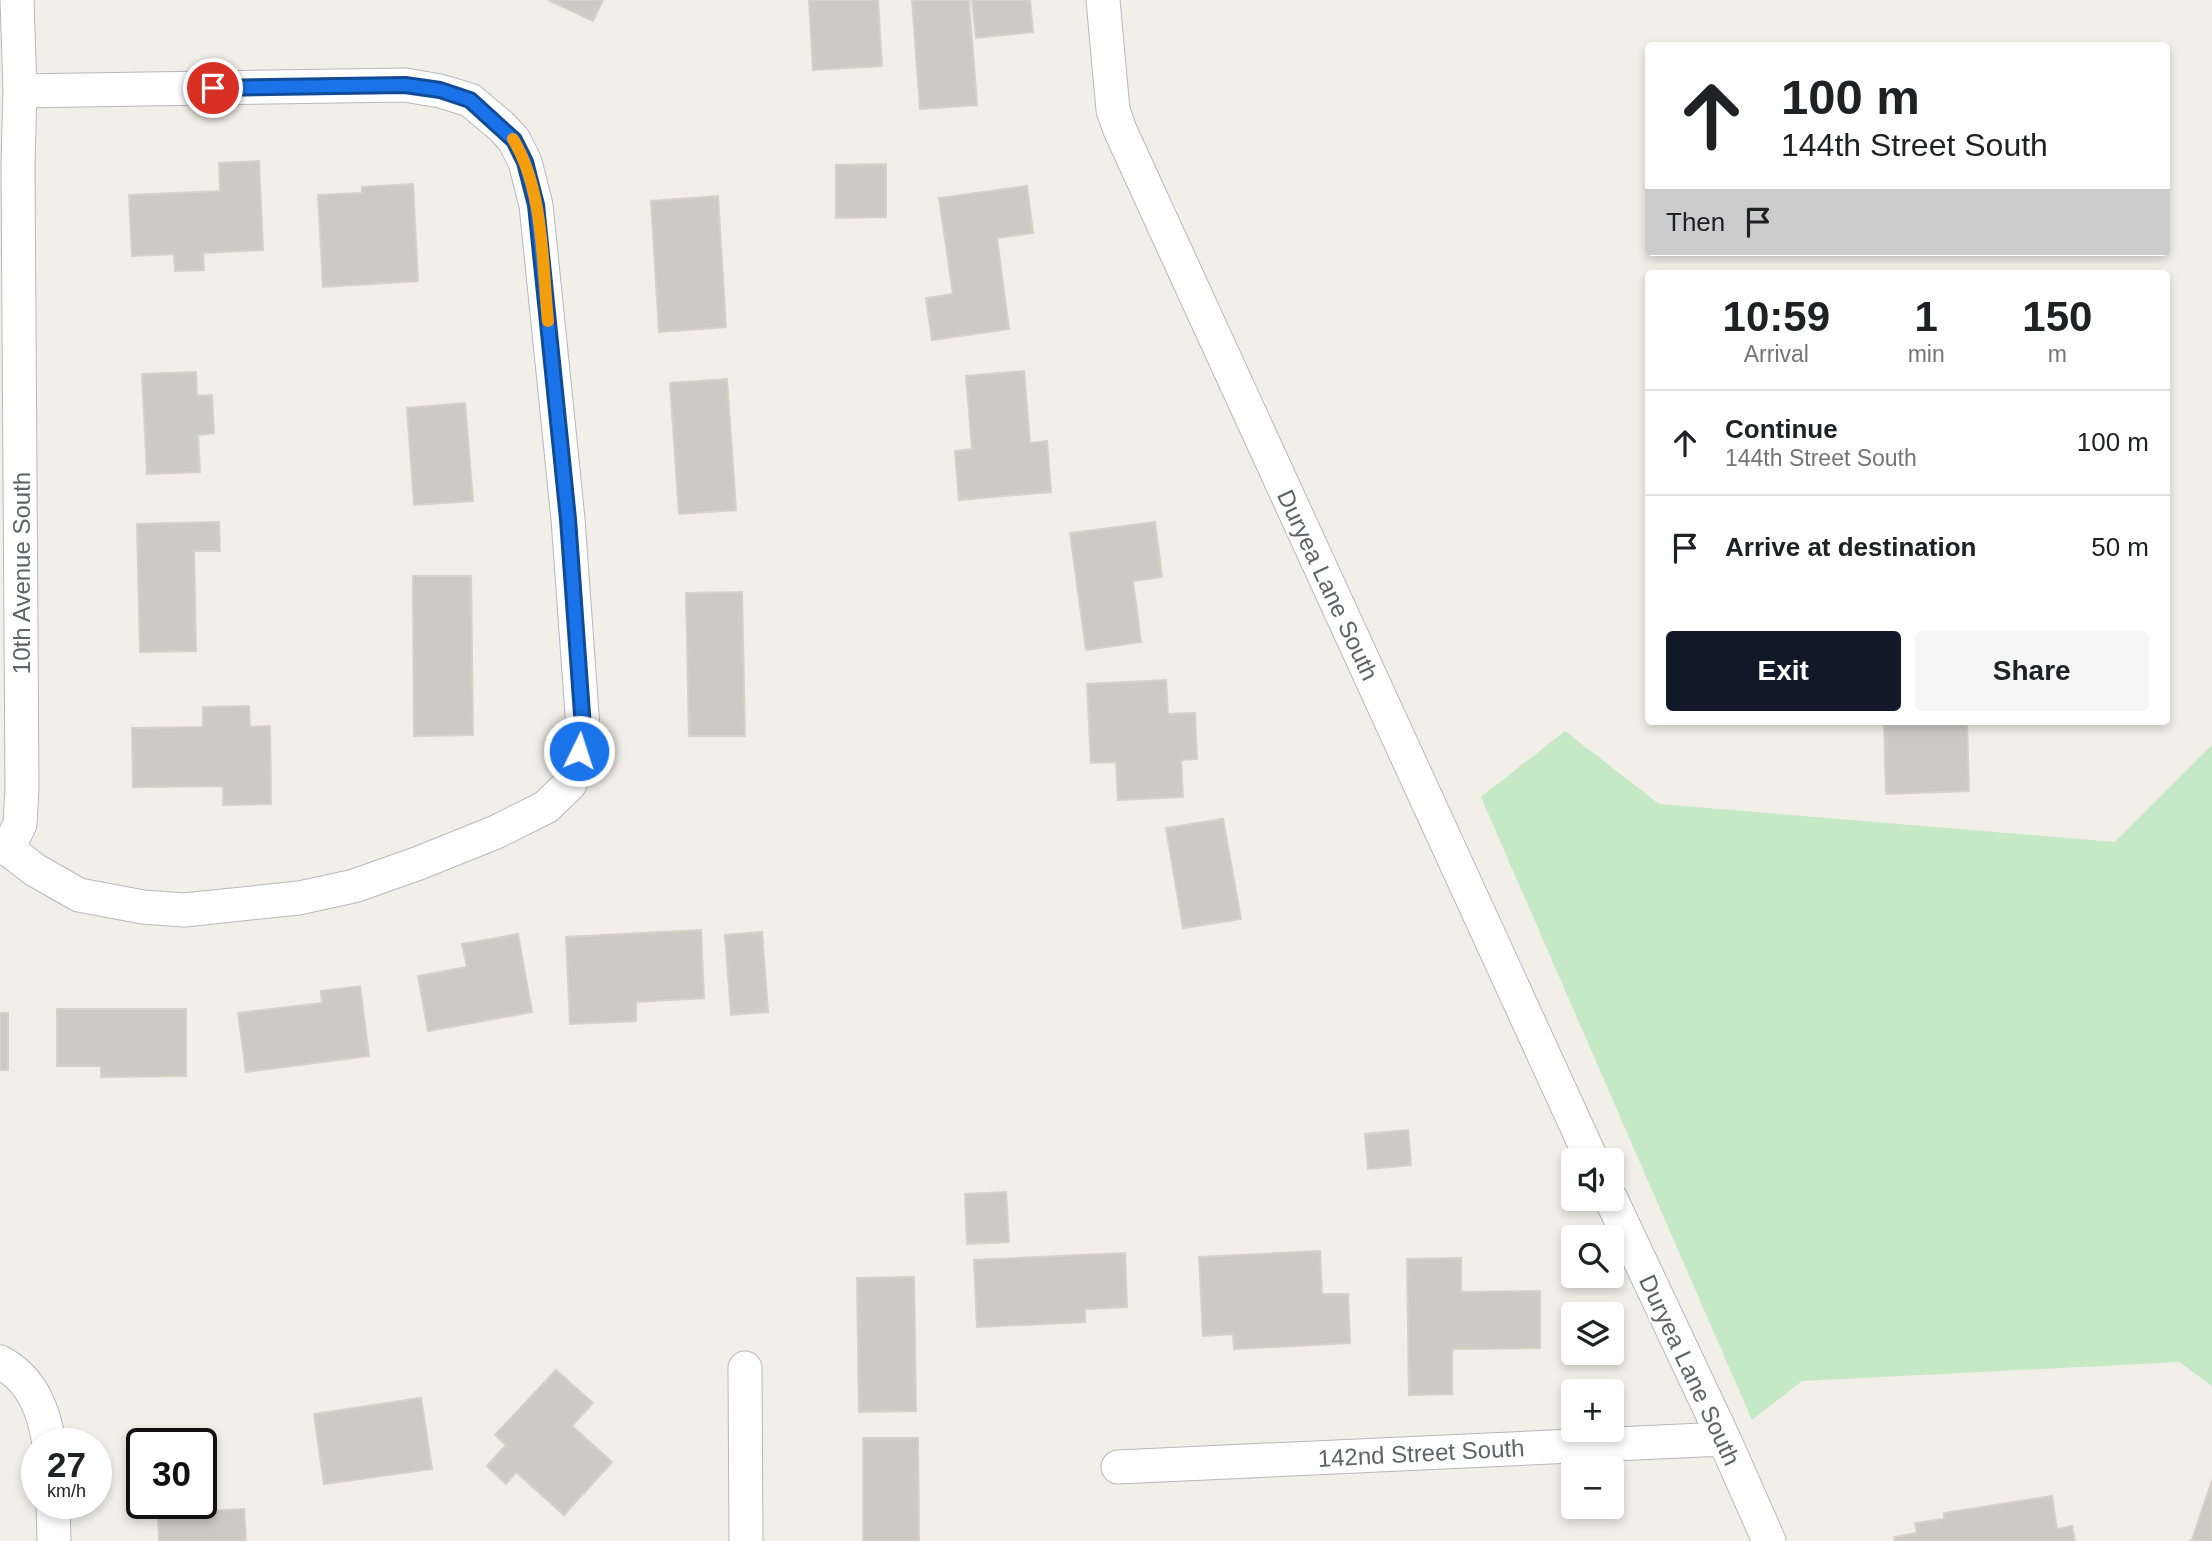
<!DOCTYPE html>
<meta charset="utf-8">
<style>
:root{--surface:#fff;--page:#f6f6f6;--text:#202124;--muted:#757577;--line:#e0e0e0;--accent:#111827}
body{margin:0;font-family:Arial,sans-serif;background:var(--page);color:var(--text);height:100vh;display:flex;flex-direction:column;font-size:26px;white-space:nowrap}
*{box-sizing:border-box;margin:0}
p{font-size:23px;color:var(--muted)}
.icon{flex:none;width:38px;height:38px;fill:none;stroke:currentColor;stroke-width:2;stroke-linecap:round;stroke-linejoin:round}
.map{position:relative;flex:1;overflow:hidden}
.drawer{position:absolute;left:1645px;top:270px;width:525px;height:455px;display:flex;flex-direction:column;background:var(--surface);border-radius:7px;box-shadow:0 4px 10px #0003}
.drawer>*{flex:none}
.hud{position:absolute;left:1645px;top:42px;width:525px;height:214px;border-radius:7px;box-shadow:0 4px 10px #0003;background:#fff;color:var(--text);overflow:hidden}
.tools{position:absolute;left:1561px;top:1148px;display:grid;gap:14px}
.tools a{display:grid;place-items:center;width:63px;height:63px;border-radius:7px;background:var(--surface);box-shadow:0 4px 10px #0003;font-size:35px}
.speed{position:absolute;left:21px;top:1428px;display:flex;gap:14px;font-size:35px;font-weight:700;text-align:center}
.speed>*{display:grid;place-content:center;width:91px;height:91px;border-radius:50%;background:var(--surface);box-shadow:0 4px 10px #0003;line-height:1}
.speed small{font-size:18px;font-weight:400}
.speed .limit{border:4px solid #111;border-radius:10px;background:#fff;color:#111}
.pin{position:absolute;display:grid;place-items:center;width:60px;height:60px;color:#fff;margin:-30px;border:4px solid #fff;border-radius:50%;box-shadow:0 2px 7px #0007}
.me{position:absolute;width:77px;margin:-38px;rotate:4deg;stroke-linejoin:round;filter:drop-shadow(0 0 5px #0008)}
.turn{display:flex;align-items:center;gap:24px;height:147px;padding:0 21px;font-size:32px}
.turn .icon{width:91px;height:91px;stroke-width:2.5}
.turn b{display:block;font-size:49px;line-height:60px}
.then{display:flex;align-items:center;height:66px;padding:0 21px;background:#0003;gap:14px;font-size:26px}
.eta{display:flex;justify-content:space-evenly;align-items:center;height:119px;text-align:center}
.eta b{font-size:42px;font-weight:800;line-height:49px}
.button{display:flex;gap:14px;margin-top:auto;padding:14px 21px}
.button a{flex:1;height:80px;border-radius:7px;background:var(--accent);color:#fff;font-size:28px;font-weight:800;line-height:80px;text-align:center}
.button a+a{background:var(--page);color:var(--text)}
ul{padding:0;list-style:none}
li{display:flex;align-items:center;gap:21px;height:105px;padding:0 21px;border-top:2px solid var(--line)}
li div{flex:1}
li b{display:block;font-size:26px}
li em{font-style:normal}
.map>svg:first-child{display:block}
.green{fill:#c5e8c5}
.building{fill:#cccac5;stroke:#d6d1c6;stroke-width:2}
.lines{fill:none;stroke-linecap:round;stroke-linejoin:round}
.street-casing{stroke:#b5b8bc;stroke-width:35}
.street{stroke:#fff;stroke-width:33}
.route-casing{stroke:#114b97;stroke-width:18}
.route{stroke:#1a73e8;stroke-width:12}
.slow{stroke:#f59e0b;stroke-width:12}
.labels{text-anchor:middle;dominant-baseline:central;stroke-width:5;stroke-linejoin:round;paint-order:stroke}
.street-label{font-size:24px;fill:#5f6368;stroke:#fff}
</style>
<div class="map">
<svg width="2212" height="1541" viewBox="0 0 2212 1541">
<rect width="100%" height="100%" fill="#f1efe8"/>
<path class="green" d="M1565 731 1659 804 2115 842 2212 745V1386L2179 1362 1802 1381 1752 1420 1481 797Z"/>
<path class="building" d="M548 0H603L593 21Z
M809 0H878L882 66 813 70Z
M912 0H969L977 105 920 109Z
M972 0H1030L1033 32 976 38Z
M259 161 263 250 203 253 204 270 175 271 174 254 132 256 129 195 220 191 219 163Z
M886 164V217L836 218V165Z
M413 184 418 281 323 287 318 195 362 193V187Z
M1027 186 1033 233 997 238 1009 329 932 340 926 298 953 294 939 198Z
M718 196 726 327 659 332 651 201Z
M1024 371 1030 443 1047 441 1051 492 959 500 955 451 972 449 966 376Z
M196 372 197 396 212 395 214 433 198 435 200 472 147 474 142 374Z
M727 379 736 510 679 514 670 383Z
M465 403 473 501 414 505 407 408Z
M219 522 220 551H194L196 651 140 652 137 524Z
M1155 522 1162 577 1133 581 1141 642 1086 650 1070 533Z
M413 576H471L473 735 414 736Z
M742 592 745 736H689L686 593Z
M1166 680 1168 714 1195 713 1197 759 1181 760 1183 797 1118 800 1116 762 1091 763 1087 684Z
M249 706 250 727 270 726 271 804 223 805V786L133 787 132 728 203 727V707Z
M1884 721H1967L1969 791 1886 794Z
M1223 819 1241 919 1183 928 1166 828Z
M701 930 704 998 636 1002V1021L570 1024 566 937Z
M762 932 768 1012 731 1015 725 935Z
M518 934 532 1012 428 1031 418 976 467 967 462 944Z
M360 986 369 1056 246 1072 238 1013 322 1003 321 991Z
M57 1009H186V1076L101 1077V1066H57Z
M0 1013H8V1070H0Z
M1408 1130 1411 1165 1368 1169 1365 1134Z
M1006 1192 1009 1242 967 1244 965 1194Z
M1320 1251 1322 1294H1348L1350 1343 1234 1349 1233 1334 1203 1336 1199 1257Z
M1125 1253 1127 1307 1085 1309V1322L977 1327 974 1260Z
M1461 1258V1292L1540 1291V1348L1452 1349V1394L1409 1395 1407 1259Z
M914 1277 916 1411 859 1412 857 1278Z
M556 1370 593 1403 572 1426 612 1462 564 1515 516 1472 506 1484 487 1466 506 1445 495 1435Z
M421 1398 432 1469 324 1484 314 1414Z
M863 1438H918L919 1541H863Z
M2212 1480V1541H2189L2192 1540Z
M2052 1496 2057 1529 2072 1526 2075 1541H1895L1894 1537 1917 1533 1915 1523 1944 1519V1513Z
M244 1509 246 1541H159L158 1514Z"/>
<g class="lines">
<defs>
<path id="street" d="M1103 0 1113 110 1120 130 1592 1160
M0 848 8 849 35 870 79 895 143 907 184 910 299 898 354 886 419 863 496 832 546 807 570 784 579 751 583 728 568 519 536 205 525 162 514 140 501 126 470 100 440 91 405 85 20 91
M8 849 20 824 22 789 18 164 20 91 17 0
M1611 1199 1724 1439 1769 1541
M0 1362C32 1379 44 1410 49 1444
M745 1368 746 1541
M1118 1467 1724 1439
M53 1503 54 1541"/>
</defs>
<use href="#street" class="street-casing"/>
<use href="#street" class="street"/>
</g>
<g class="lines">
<defs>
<path id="route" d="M213 88 405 85 440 90 470 100 514 140 525 162 536 205 568 519 583 728 579 751"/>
</defs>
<use href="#route" class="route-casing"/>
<use href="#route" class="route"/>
<path class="slow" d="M513 139C544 190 542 263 548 321"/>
</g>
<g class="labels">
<g class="street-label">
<text transform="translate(21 573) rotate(-90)">10th Avenue South</text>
<text transform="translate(1328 585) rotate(65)">Duryea Lane South</text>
<text transform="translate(1690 1370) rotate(65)">Duryea Lane South</text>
<text transform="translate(1421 1453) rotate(-3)">142nd Street South</text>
</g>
</g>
</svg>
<div class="tools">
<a><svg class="icon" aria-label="sound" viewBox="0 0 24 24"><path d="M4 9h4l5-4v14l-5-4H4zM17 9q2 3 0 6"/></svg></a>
<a><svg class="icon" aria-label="search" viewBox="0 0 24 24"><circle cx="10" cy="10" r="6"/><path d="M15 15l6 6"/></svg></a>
<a><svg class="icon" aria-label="layers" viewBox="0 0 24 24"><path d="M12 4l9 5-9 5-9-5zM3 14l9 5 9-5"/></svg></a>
<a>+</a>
<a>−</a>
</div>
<div class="speed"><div>27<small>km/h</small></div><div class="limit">30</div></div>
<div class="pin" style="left:213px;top:88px;background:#d93025"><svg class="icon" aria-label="arrive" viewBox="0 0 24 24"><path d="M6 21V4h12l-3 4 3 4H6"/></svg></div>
<svg class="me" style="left:579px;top:751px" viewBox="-20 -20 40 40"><circle r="17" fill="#1a73e8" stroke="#fff" stroke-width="3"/><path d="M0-11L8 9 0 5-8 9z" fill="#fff"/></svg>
<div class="hud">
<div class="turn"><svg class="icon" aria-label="ahead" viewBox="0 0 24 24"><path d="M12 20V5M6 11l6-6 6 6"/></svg><div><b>100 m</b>144th Street South</div></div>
<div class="then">Then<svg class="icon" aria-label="arrive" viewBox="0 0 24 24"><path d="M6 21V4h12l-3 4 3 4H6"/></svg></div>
</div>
<section class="drawer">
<div class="eta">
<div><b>10:59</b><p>Arrival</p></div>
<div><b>1</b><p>min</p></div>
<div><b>150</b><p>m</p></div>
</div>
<ul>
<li><svg class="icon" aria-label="ahead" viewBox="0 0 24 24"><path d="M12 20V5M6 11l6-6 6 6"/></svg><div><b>Continue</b><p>144th Street South</p></div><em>100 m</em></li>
<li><svg class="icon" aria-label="arrive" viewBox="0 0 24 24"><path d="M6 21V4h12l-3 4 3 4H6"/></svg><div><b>Arrive at destination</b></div><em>50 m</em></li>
</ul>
<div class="button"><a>Exit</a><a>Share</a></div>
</section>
</div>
